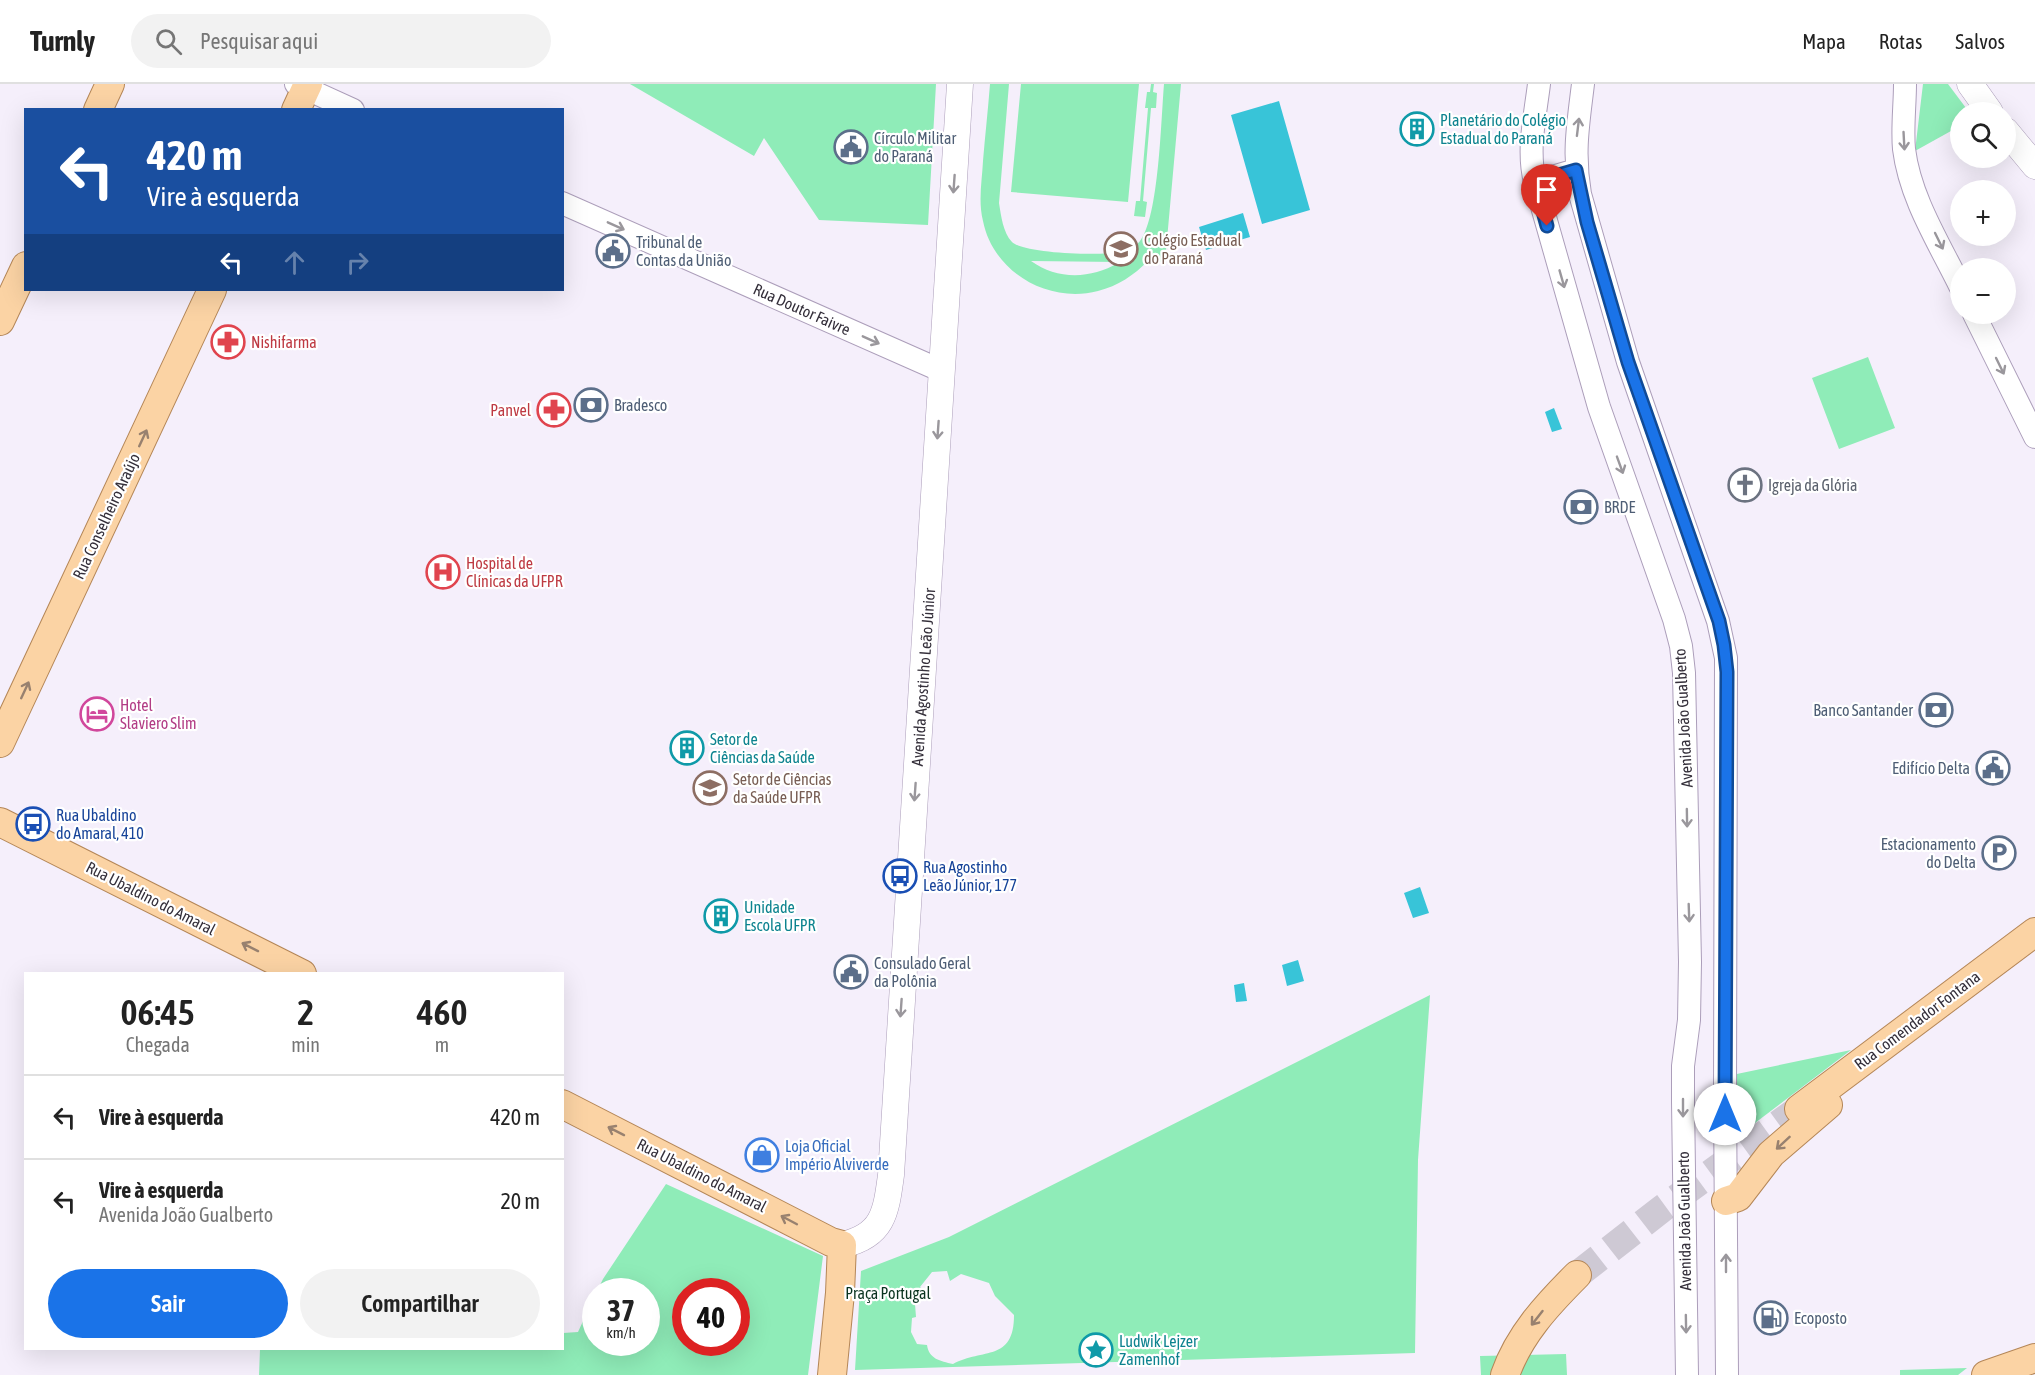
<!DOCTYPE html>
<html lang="pt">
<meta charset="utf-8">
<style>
:root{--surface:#fff;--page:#f2f2f2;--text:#222;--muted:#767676;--line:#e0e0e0;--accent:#1a73e8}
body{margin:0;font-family:"Asap Condensed",sans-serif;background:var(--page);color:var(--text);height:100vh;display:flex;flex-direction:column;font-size:22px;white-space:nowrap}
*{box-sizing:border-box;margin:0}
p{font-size:20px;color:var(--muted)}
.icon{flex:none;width:33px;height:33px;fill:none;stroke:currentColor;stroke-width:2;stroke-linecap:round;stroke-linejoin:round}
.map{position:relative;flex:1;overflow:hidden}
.sheet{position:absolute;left:24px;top:888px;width:540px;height:378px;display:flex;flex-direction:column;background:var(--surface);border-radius:0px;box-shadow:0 6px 24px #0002}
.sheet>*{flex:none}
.banner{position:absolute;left:24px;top:24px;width:540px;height:183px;border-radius:0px;box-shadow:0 6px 24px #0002;background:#1a4fa0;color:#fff;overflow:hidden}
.fabs{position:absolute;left:1950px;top:18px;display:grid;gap:12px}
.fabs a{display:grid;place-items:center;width:66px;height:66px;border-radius:50%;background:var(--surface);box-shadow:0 6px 24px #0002;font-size:30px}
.speed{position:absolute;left:582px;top:1194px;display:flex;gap:12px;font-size:30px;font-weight:700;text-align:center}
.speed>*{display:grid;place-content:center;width:78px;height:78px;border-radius:50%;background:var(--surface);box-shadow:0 6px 24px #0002;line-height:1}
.speed small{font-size:15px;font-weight:400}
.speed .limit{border:9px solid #d22;background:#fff;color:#111}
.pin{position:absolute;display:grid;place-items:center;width:51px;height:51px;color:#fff;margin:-62px -26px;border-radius:50% 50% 50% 0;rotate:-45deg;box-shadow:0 0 6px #0007}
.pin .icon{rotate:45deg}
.me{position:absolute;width:66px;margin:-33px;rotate:0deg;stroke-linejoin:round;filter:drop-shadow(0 0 4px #0008)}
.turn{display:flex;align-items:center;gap:21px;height:126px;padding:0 24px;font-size:27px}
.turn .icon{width:78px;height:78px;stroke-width:2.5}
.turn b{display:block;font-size:42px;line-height:51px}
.lanes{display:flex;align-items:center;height:57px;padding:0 24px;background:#0003;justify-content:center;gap:30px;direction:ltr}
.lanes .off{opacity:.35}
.eta{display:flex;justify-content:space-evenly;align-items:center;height:102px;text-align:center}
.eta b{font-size:36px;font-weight:600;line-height:42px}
.primary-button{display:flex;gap:12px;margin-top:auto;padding:12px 24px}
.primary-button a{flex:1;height:69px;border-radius:36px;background:var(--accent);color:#fff;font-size:24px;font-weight:600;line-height:69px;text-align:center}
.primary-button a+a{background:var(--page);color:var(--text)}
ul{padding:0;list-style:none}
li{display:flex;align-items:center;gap:18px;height:84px;padding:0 24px;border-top:2px solid var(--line)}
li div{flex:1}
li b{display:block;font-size:22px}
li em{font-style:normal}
header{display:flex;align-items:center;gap:36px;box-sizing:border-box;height:84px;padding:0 30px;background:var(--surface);border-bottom:2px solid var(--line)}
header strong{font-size:28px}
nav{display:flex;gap:33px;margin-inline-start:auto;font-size:21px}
.search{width:420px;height:54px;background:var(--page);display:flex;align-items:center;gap:15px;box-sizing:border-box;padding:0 21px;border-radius:33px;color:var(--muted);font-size:22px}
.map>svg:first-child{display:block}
.green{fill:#8fecb8;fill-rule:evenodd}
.water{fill:#38c4d8}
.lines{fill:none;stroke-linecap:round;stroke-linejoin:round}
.primary-tunnel{stroke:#cec9d4;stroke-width:28;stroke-dasharray:28 14;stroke-linecap:butt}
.tertiary-casing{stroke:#ac9eba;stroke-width:24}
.secondary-casing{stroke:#ac9eba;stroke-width:27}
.primary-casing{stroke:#b48657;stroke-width:30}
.tertiary{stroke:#fff;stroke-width:22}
.secondary{stroke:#fff;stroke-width:26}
.primary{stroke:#fbd3a4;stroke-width:28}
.oneway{stroke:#9a979c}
.oneway2{stroke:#98816f}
.route-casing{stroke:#114b97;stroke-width:15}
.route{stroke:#1a73e8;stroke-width:10}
.labels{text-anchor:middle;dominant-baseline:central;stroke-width:4.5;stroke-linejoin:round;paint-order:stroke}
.culture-label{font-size:16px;fill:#0d838f;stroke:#fff;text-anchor:start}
.service-label{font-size:16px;fill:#4e5e75;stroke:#fff;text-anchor:start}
.education-label{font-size:16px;fill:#785e54;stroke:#fff;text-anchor:start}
.street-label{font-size:16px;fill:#342f3a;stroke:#fff}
.health-label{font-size:16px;fill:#be3a42;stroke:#fff;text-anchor:start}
.worship-label{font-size:16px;fill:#5b616d;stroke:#fff;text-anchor:start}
.hotel-label{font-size:16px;fill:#b23c85;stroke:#fff;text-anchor:start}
.transit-label{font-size:16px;fill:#164399;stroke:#fff;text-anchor:start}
.shop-label{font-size:16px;fill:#366cbe;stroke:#fff;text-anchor:start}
.park-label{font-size:16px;fill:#09331f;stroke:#fff}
</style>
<header>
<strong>Turnly</strong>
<div class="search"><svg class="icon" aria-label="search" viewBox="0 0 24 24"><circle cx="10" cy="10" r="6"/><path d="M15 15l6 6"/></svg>Pesquisar aqui</div>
<nav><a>Mapa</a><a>Rotas</a><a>Salvos</a></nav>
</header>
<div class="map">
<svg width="2035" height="1291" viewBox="0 0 2035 1291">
<rect width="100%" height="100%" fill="#f5effb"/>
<path class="green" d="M630 0H936L928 141 819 136 764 54 754 72Z
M990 0H1009L999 119C1001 131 1003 149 1012 158 1025 170 1102 172 1120 168 1126 166 1137 162 1140 157 1159 133 1161 35 1164 0H1181L1165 178 1148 177C1134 191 1118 202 1098 207 1048 220 993 188 983 137 978 117 982 97 983 77 985 52 988 26 990 0ZM1031 177 1117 178 1118 179C1091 195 1057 196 1031 177Z
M1021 0H1139L1128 118 1011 108Z
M1151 0H1154L1153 8 1157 9 1156 24H1151L1143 117 1147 118 1145 133 1134 132 1136 117H1140L1148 24H1145L1147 8H1150Z
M1923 0H1948L1969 28H1960V42L1915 67Z
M1868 273 1895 344 1839 365 1812 294Z
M1430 911 1418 1076 1415 1269 855 1286 861 1187 949 1153ZM947 1187 950 1197 961 1190 989 1199 995 1212 1014 1231C1014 1278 983 1264 953 1280 940 1277 929 1275 927 1261L917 1260 911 1248 912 1234 916 1233 915 1220 924 1208 920 1203 932 1188Z
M1851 966 1730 1058 1732 991Z
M666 1100 823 1172 808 1291H259L260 1265 562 1264 563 1249 578 1248 595 1211 596 1258H646V1208L597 1207 603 1195ZM686 1208H736V1258H686Z
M1566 1270 1567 1291H1481L1480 1272Z
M1967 1284 1958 1291H1900V1286Z"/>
<path class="water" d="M1279 17 1310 126 1262 140 1231 31Z
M1243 129 1250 153 1206 166 1199 143Z
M1554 324 1562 345 1552 348 1545 328Z
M1420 803 1429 829 1413 834 1404 809Z
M1298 876 1304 897 1287 902 1282 881Z
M1244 899 1247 917 1236 918 1234 901Z"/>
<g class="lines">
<path class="primary-tunnel" d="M1577 1191 1663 1124 1799 1025"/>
<defs>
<path id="tertiary" d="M296 0 353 26
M1539 0C1535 33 1527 66 1535 98L1599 323 1674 535 1681 562 1684 589 1690 878 1689 936 1683 982V1018L1687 1291
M1583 0C1578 41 1573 69 1580 110L1628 278 1718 537 1726 574 1725 1012 1727 1291
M1905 0C1905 21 1902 44 1904 65 1910 114 1939 159 1960 202
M1535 98 1576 86
M562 119 942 287
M1974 230 2035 353"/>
<path id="secondary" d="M1970 0 1990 28
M2006 47 2035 82
M842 1161C883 1152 886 1129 891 1091L960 0"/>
<path id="primary" d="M98 26 110 0
M296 26 308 0
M0 237 26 182
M0 659 212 206
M0 738 302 890
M562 1020 831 1158 842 1161 840 1209 832 1291
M1799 1025 2035 848
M1726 1117 1738 1113 1771 1070 1828 1021
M1505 1291C1519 1251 1547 1221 1577 1191
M1986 1291 2035 1274"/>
</defs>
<use href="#tertiary" class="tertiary-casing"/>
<use href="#secondary" class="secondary-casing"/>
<use href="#primary" class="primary-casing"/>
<use href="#tertiary" class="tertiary"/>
<use href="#secondary" class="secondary"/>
<use href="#primary" class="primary"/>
</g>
<defs><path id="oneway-shaft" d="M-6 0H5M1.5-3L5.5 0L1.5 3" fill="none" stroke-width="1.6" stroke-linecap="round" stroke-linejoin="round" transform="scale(1.5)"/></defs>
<g class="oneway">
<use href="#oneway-shaft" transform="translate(1578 43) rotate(-83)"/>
<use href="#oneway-shaft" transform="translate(1904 57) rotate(87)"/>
<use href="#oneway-shaft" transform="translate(954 100) rotate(94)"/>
<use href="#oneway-shaft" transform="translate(616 142) rotate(24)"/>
<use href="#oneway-shaft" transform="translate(1939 157) rotate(64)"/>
<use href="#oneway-shaft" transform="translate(1562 195) rotate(74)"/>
<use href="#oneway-shaft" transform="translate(871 256) rotate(24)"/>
<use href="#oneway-shaft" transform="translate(2000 282) rotate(64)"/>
<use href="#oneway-shaft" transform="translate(938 346) rotate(94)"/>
<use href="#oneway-shaft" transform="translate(1620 381) rotate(70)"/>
<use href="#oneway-shaft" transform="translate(915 708) rotate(94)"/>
<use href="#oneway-shaft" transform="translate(1687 734) rotate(89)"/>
<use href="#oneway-shaft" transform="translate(1689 829) rotate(88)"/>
<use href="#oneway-shaft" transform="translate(901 924) rotate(94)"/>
<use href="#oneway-shaft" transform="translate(1683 1024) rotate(90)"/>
<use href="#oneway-shaft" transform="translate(1726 1179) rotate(-90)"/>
<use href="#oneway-shaft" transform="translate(1686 1240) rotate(89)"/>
</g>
<g class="oneway2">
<use href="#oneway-shaft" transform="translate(143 354) rotate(-65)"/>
<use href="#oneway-shaft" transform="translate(25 606) rotate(-65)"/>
<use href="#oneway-shaft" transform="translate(250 863) rotate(-153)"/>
<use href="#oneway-shaft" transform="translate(616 1047) rotate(-153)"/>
<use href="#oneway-shaft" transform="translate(1783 1059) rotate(137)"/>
<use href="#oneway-shaft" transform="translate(789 1136) rotate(-152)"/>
<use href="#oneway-shaft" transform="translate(1537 1234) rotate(128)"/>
</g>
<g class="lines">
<defs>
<path id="route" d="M1547 142 1535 98 1576 86 1587 138 1628 278 1719 537 1724 561 1727 588 1725 1030"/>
</defs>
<use href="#route" class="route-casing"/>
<use href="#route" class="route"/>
</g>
<defs>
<symbol id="building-ring" viewBox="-11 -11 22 22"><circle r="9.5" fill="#fff" stroke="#0f9aa8" stroke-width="1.5"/><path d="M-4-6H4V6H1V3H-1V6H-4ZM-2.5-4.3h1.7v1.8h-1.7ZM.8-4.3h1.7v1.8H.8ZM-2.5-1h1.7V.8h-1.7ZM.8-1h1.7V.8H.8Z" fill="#0f9aa8"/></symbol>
<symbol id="civic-ring" viewBox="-11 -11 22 22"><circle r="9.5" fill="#fff" stroke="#5c6f8a" stroke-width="1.5"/><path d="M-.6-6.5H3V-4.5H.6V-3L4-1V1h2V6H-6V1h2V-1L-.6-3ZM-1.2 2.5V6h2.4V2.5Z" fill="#5c6f8a"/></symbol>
<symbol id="school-ring" viewBox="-11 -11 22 22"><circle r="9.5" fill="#fff" stroke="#8d6e63" stroke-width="1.5"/><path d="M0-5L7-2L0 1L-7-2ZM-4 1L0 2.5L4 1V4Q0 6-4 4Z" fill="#8d6e63"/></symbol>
<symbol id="pharmacy-ring" viewBox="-11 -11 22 22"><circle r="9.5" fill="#fff" stroke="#e0444e" stroke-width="1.5"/><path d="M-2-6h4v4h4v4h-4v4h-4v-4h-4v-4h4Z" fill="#e0444e"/></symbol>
<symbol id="bank-ring" viewBox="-11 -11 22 22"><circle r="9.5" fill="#fff" stroke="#5c6f8a" stroke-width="1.5"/><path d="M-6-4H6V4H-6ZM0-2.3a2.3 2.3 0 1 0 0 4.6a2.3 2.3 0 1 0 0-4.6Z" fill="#5c6f8a"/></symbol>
<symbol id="church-ring" viewBox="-11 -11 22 22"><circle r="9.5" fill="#fff" stroke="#6b7280" stroke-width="1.5"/><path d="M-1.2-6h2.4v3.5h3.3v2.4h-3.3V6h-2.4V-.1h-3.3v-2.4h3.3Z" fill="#6b7280"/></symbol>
<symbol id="hospital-ring" viewBox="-11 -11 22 22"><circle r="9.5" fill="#fff" stroke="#e0444e" stroke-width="1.5"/><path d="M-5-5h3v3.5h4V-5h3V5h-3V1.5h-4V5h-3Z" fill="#e0444e"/></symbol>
<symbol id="hotel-ring" viewBox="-11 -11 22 22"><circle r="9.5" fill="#fff" stroke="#d1479c" stroke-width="1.5"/><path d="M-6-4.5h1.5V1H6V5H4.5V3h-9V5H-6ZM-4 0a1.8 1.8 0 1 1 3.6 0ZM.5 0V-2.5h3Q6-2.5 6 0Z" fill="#d1479c"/></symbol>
<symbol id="university-ring" viewBox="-11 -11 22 22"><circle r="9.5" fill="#fff" stroke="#8d6e63" stroke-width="1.5"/><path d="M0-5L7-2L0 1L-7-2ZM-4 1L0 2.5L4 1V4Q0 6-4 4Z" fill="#8d6e63"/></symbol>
<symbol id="bus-ring" viewBox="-11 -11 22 22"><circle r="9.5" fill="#fff" stroke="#1a4fb4" stroke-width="1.5"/><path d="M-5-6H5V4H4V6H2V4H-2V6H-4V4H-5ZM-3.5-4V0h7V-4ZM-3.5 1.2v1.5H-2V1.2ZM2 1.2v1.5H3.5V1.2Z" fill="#1a4fb4"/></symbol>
<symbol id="parking-ring" viewBox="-11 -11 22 22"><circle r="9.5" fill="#fff" stroke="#5c6f8a" stroke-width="1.5"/><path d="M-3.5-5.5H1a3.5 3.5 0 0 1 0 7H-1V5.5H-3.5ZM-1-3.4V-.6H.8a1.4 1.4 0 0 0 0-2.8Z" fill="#5c6f8a"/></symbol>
<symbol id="shop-ring" viewBox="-11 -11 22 22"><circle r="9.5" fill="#fff" stroke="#3f7fe0" stroke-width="1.5"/><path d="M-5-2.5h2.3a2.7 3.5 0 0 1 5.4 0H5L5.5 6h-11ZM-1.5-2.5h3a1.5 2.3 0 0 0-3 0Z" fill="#3f7fe0"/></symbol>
<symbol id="fuel-ring" viewBox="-11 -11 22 22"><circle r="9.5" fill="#fff" stroke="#5c6f8a" stroke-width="1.5"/><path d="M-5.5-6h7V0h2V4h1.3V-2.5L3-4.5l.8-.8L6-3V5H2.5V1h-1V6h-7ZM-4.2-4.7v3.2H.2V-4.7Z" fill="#5c6f8a"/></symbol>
<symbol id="sight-ring" viewBox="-11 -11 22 22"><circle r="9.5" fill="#fff" stroke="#0f9aa8" stroke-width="1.5"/><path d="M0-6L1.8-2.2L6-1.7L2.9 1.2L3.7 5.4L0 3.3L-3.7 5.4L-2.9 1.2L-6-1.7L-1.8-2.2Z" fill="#0f9aa8"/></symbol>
</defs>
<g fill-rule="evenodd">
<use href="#building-ring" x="1398" y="26" width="38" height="38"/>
<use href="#civic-ring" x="832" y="44" width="38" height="38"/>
<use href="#school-ring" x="1102" y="146" width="38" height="38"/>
<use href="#civic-ring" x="594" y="148" width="38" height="38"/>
<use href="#pharmacy-ring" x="209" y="239" width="38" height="38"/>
<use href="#bank-ring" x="572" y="302" width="38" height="38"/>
<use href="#pharmacy-ring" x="535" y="307" width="38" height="38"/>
<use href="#church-ring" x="1726" y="382" width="38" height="38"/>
<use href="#bank-ring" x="1562" y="404" width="38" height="38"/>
<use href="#hospital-ring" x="424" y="469" width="38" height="38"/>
<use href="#bank-ring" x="1917" y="607" width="38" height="38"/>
<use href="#hotel-ring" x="78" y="611" width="38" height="38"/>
<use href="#building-ring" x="668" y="645" width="38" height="38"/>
<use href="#civic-ring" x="1974" y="665" width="38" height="38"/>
<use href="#university-ring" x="691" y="685" width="38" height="38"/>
<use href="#bus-ring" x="14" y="721" width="38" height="38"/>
<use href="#parking-ring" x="1980" y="750" width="38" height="38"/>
<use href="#bus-ring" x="881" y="773" width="38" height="38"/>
<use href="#building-ring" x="702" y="813" width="38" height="38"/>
<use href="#civic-ring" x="832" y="869" width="38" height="38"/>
<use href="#shop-ring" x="743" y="1052" width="38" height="38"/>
<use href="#fuel-ring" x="1752" y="1215" width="38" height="38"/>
<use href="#sight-ring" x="1077" y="1247" width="38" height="38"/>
</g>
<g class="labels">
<g class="culture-label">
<text x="1440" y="36">Planetário do Colégio<tspan x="1440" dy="18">Estadual do Paraná</tspan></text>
<text x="710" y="655">Setor de<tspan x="710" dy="18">Ciências da Saúde</tspan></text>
<text x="744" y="823">Unidade<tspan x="744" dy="18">Escola UFPR</tspan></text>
<text x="1119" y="1257">Ludwik Lejzer<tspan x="1119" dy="18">Zamenhof</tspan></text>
</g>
<g class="service-label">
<text x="874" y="54">Círculo Militar<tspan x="874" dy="18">do Paraná</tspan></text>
<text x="636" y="158">Tribunal de<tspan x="636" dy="18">Contas da União</tspan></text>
<text x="614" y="321">Bradesco</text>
<text x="1604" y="423">BRDE</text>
<text x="1913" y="626" text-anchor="end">Banco Santander</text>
<text x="1970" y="684" text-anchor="end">Edifício Delta</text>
<text x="1976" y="760" text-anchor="end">Estacionamento<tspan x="1976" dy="18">do Delta</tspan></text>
<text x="874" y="879">Consulado Geral<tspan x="874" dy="18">da Polônia</tspan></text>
<text x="1794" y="1234">Ecoposto</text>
</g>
<g class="education-label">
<text x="1144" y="156">Colégio Estadual<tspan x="1144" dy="18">do Paraná</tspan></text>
<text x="733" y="695">Setor de Ciências<tspan x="733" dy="18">da Saúde UFPR</tspan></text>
</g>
<g class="street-label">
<text transform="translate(802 225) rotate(24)">Rua Doutor Faivre</text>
<text transform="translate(106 432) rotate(-65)">Rua Conselheiro Araújo</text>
<text transform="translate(923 593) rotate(-86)">Avenida Agostinho Leão Júnior</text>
<text transform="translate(1683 634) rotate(-93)">Avenida João Gualberto</text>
<text transform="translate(151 814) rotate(27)">Rua Ubaldino do Amaral</text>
<text transform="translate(1917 936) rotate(-37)">Rua Comendador Fontana</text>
<text transform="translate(702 1091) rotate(27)">Rua Ubaldino do Amaral</text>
<text transform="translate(1684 1137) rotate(-91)">Avenida João Gualberto</text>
</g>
<g class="health-label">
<text x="251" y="258">Nishifarma</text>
<text x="531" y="326" text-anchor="end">Panvel</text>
<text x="466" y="479">Hospital de<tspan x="466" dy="18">Clínicas da UFPR</tspan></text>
</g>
<g class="worship-label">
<text x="1768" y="401">Igreja da Glória</text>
</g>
<g class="hotel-label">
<text x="120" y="621">Hotel<tspan x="120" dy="18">Slaviero Slim</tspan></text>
</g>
<g class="transit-label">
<text x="56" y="731">Rua Ubaldino<tspan x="56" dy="18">do Amaral, 410</tspan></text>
<text x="923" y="783">Rua Agostinho<tspan x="923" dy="18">Leão Júnior, 177</tspan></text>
</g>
<g class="shop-label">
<text x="785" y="1062">Loja Oficial<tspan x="785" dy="18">Império Alviverde</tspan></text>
</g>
<g class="park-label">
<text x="888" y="1209">Praça Portugal</text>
</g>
</g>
</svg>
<div class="fabs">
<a><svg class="icon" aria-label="search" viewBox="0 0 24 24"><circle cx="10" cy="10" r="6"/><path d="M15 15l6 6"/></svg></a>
<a>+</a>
<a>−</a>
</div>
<div class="speed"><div>37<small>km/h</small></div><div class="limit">40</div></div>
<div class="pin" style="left:1547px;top:142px;background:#d93025"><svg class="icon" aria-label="arrive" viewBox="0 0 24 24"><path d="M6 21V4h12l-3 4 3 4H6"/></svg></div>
<svg class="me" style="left:1725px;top:1030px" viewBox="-20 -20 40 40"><circle r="19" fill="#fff"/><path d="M0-13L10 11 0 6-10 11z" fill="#1a73e8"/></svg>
<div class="banner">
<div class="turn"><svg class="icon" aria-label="left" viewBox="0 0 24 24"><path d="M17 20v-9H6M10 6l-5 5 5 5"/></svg><div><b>420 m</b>Vire à esquerda</div></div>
<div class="lanes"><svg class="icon" aria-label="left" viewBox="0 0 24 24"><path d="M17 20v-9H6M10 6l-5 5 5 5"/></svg><svg class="icon off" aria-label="ahead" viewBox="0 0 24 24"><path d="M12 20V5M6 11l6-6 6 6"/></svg><svg class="icon off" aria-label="right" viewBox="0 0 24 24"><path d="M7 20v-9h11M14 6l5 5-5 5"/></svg></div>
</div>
<section class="sheet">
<div class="eta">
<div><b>06:45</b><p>Chegada</p></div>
<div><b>2</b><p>min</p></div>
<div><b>460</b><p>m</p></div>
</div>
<ul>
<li><svg class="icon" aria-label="left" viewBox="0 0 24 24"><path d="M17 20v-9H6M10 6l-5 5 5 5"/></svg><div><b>Vire à esquerda</b></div><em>420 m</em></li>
<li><svg class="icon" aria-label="left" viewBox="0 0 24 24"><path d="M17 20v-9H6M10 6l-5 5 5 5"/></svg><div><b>Vire à esquerda</b><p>Avenida João Gualberto</p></div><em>20 m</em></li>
</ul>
<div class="primary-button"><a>Sair</a><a>Compartilhar</a></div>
</section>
</div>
